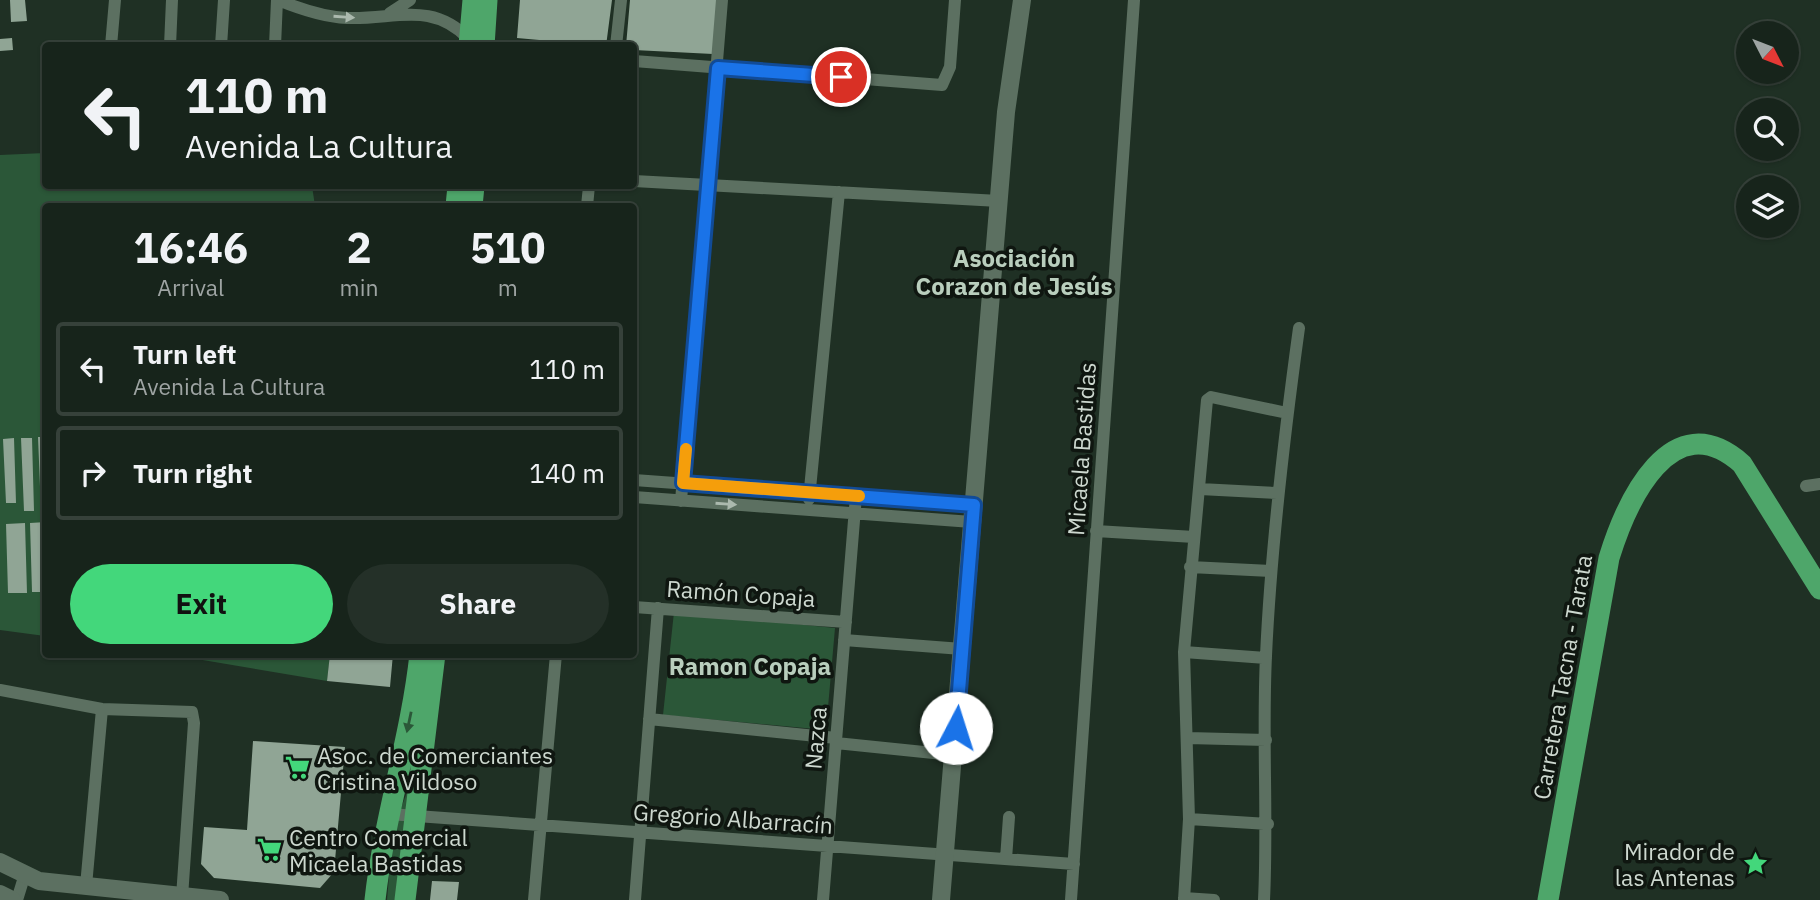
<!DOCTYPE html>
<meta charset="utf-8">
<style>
:root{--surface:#17241b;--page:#243028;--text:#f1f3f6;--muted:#9ea4a3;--line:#36413a;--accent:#43d77b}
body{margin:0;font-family:"IBM Plex Sans",sans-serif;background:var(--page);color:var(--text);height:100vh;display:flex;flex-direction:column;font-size:26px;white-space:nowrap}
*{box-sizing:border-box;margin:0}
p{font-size:23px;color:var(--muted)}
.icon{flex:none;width:38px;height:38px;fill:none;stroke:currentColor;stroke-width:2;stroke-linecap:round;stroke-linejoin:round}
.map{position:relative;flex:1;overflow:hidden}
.drawer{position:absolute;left:42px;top:203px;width:595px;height:455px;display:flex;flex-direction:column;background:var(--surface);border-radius:7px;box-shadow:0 2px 5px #0004,0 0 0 2px var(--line)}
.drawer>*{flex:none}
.guide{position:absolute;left:42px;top:42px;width:595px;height:147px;border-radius:7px;box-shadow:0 2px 5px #0004,0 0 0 2px var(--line);background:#17241b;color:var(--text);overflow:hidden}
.needle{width:46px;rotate:132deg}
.controls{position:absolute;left:1736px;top:21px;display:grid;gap:14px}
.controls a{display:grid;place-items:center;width:63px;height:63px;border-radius:50%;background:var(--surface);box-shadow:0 2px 5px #0004,0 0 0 2px var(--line);font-size:35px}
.pin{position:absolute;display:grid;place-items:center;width:60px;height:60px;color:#fff;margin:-30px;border:4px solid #fff;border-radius:50%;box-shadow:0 2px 7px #0007}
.me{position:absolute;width:77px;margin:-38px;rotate:5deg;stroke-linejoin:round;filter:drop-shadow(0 0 5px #0008)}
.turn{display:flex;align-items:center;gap:24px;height:147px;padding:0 28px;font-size:32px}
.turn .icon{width:91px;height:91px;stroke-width:2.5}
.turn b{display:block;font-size:49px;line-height:60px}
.eta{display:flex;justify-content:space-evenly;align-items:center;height:119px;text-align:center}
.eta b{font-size:42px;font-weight:700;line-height:49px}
.button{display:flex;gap:14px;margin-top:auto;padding:14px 28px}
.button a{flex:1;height:80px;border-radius:42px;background:var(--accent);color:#111;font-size:28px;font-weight:700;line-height:80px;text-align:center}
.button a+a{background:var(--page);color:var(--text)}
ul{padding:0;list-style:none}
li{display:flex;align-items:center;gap:21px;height:94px;margin:0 14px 10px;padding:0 14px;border:4px solid var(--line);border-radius:7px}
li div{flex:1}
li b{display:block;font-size:26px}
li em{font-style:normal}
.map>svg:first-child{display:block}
.green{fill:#2b5738}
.building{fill:#90a595}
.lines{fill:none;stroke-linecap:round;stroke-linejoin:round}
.street{stroke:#5c7061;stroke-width:12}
.secondary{stroke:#5c7061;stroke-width:18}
.highway{stroke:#4ea66a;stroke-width:21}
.oneway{fill:#abb9ae}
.oneway2{fill:#2b5738}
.route-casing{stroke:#114b97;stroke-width:18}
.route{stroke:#1a73e8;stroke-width:12}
.slow{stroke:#f59e0b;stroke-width:12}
.labels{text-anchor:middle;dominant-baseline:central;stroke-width:7;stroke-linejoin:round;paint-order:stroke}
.street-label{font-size:23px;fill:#cdd8cf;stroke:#0f1610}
.poi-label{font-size:23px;fill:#cdd8cf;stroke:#0f1610;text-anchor:start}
.neighbourhood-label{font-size:24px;font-weight:bold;fill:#b9cebd;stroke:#0f1610}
</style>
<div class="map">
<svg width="1820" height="900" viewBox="0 0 1820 900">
<rect width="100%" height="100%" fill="#1f3024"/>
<path class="green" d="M45 153 46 186H312L315 206H46L45 636 0 630V155Z
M674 612 835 628 826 730 663 715Z
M173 655H330L327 681Z
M410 784 398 900H387L393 830Z"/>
<path class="building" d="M10 0H25L27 21 11 22Z
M520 0H612L606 46 517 38Z
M630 0H717L713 54 634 50V46H626Z
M12 38 13 50 0 51V39Z
M38 437H46V511H41Z
M14 438 16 503H6L3 439Z
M21 438H32L34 511H24Z
M46 522V592H32L30 523Z
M25 523 27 593H8L6 524Z
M330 654H393L390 687 327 681Z
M253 741 345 747 334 872 320 888 214 878 201 864 204 827 247 830Z
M432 881 459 882 457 900H430Z"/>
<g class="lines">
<path class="street" d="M278 0C300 9 323 17 347 18 395 20 431 0 469 39
M390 13 410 0
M111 46 115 0
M170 46 172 0
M221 46 224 0
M275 46 277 0
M616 46 621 0
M634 61 942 85 950 67 955 0
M634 181 999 201
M587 206 589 186
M634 480 974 505
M1806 486 1820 484
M1200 489 1277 493
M634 497 972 522
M809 499 839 192
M681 501 722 0
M1096 531 1194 537
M1190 567 1271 571
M634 607 846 622
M844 640 962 649
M1184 652 1266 658
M0 690 102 709 192 712 194 723 182 897
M649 719 836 738
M1188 738 1266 740
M836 743 953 755
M389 814 1074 864
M1189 819 1268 824
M1006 859 1009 817
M86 886 102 709
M1184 898 1214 900
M17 900 25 874
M534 900 556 654
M635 900 658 608
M823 900 856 496
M1071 900 1134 0
M1184 900 1189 819 1184 652 1207 400 1211 397 1287 413
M1264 900C1268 818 1262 737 1266 656 1271 545 1284 437 1299 328"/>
<path class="secondary" d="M0 862 39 881 220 900
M0 894 12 900
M941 900 1006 112 1022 0"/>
<path class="highway" d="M469 46 473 0
M484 46 487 0
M456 206 458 186
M472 206 474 186
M375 900C384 817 411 738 420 654
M405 900 435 654
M1548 900 1609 558C1626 503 1671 401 1742 464L1820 589"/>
</g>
<defs><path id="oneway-solid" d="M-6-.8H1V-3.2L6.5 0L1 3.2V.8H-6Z" transform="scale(1.75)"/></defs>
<g class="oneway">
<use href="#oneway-solid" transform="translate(344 17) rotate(4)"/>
<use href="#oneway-solid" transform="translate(726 504) rotate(4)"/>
</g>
<use class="oneway2" href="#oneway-solid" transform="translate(409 722) rotate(102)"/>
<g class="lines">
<defs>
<path id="route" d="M841 77 718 68 683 483 974 505 956 728"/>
</defs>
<use href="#route" class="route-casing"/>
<use href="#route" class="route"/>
<path class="slow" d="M686 449 683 483 859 496"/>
</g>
<defs>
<symbol id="supermarket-bare" viewBox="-9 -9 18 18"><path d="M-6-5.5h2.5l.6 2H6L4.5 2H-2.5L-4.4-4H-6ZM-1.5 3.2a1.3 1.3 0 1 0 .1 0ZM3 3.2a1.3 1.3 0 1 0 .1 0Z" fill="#43d77b" stroke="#0f1610" stroke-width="2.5" paint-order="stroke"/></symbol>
<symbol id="sight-bare" viewBox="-9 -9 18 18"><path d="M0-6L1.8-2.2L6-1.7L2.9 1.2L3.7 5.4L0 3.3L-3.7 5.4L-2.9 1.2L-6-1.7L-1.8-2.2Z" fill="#43d77b" stroke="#0f1610" stroke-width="2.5" paint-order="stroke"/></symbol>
</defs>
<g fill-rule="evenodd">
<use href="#supermarket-bare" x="280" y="750" width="35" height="35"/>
<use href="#supermarket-bare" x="252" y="832" width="35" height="35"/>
<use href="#sight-bare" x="1738" y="846" width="35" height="35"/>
</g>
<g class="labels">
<g class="street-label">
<text transform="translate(1081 449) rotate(-86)">Micaela Bastidas</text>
<text transform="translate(741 593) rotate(4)">Ramón Copaja</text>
<text transform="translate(1562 677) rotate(-80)">Carretera Tacna - Tarata</text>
<text transform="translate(815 738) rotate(-85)">Nazca</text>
<text transform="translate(733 818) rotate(4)">Gregorio Albarracín</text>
</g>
<g class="poi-label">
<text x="317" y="755">Asoc. de Comerciantes<tspan x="317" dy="26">Cristina Vildoso</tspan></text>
<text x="289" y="837">Centro Comercial<tspan x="289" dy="26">Micaela Bastidas</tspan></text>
<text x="1735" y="851" text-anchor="end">Mirador de<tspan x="1735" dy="26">las Antenas</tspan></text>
</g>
<g class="neighbourhood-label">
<text x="1014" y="258">Asociación<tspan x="1014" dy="28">Corazon de Jesús</tspan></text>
<text x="750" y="666">Ramon Copaja</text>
</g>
</g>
</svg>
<div class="controls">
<a><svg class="needle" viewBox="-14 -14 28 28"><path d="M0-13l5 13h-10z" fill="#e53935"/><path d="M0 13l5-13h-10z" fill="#9ea4a3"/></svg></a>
<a><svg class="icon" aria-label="search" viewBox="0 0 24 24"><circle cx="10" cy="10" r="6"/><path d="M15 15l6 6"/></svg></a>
<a><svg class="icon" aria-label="layers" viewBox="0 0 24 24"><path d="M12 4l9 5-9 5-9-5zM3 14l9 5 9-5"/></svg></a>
</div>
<div class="pin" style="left:841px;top:77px;background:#d93025"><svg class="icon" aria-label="arrive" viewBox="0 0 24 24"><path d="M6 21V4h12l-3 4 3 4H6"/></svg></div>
<svg class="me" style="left:956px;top:728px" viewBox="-20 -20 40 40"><circle r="19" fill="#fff"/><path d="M0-13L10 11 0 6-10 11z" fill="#1a73e8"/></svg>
<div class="guide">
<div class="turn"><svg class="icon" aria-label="left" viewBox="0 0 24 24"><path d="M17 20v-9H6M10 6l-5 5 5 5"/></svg><div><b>110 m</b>Avenida La Cultura</div></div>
</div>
<section class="drawer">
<div class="eta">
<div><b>16:46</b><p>Arrival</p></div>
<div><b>2</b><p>min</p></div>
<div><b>510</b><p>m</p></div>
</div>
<ul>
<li><svg class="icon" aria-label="left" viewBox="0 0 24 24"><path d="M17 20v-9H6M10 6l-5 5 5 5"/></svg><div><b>Turn left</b><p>Avenida La Cultura</p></div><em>110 m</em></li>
<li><svg class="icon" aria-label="right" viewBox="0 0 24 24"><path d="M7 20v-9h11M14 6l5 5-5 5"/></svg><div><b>Turn right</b></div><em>140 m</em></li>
</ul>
<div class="button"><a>Exit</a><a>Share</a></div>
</section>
</div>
